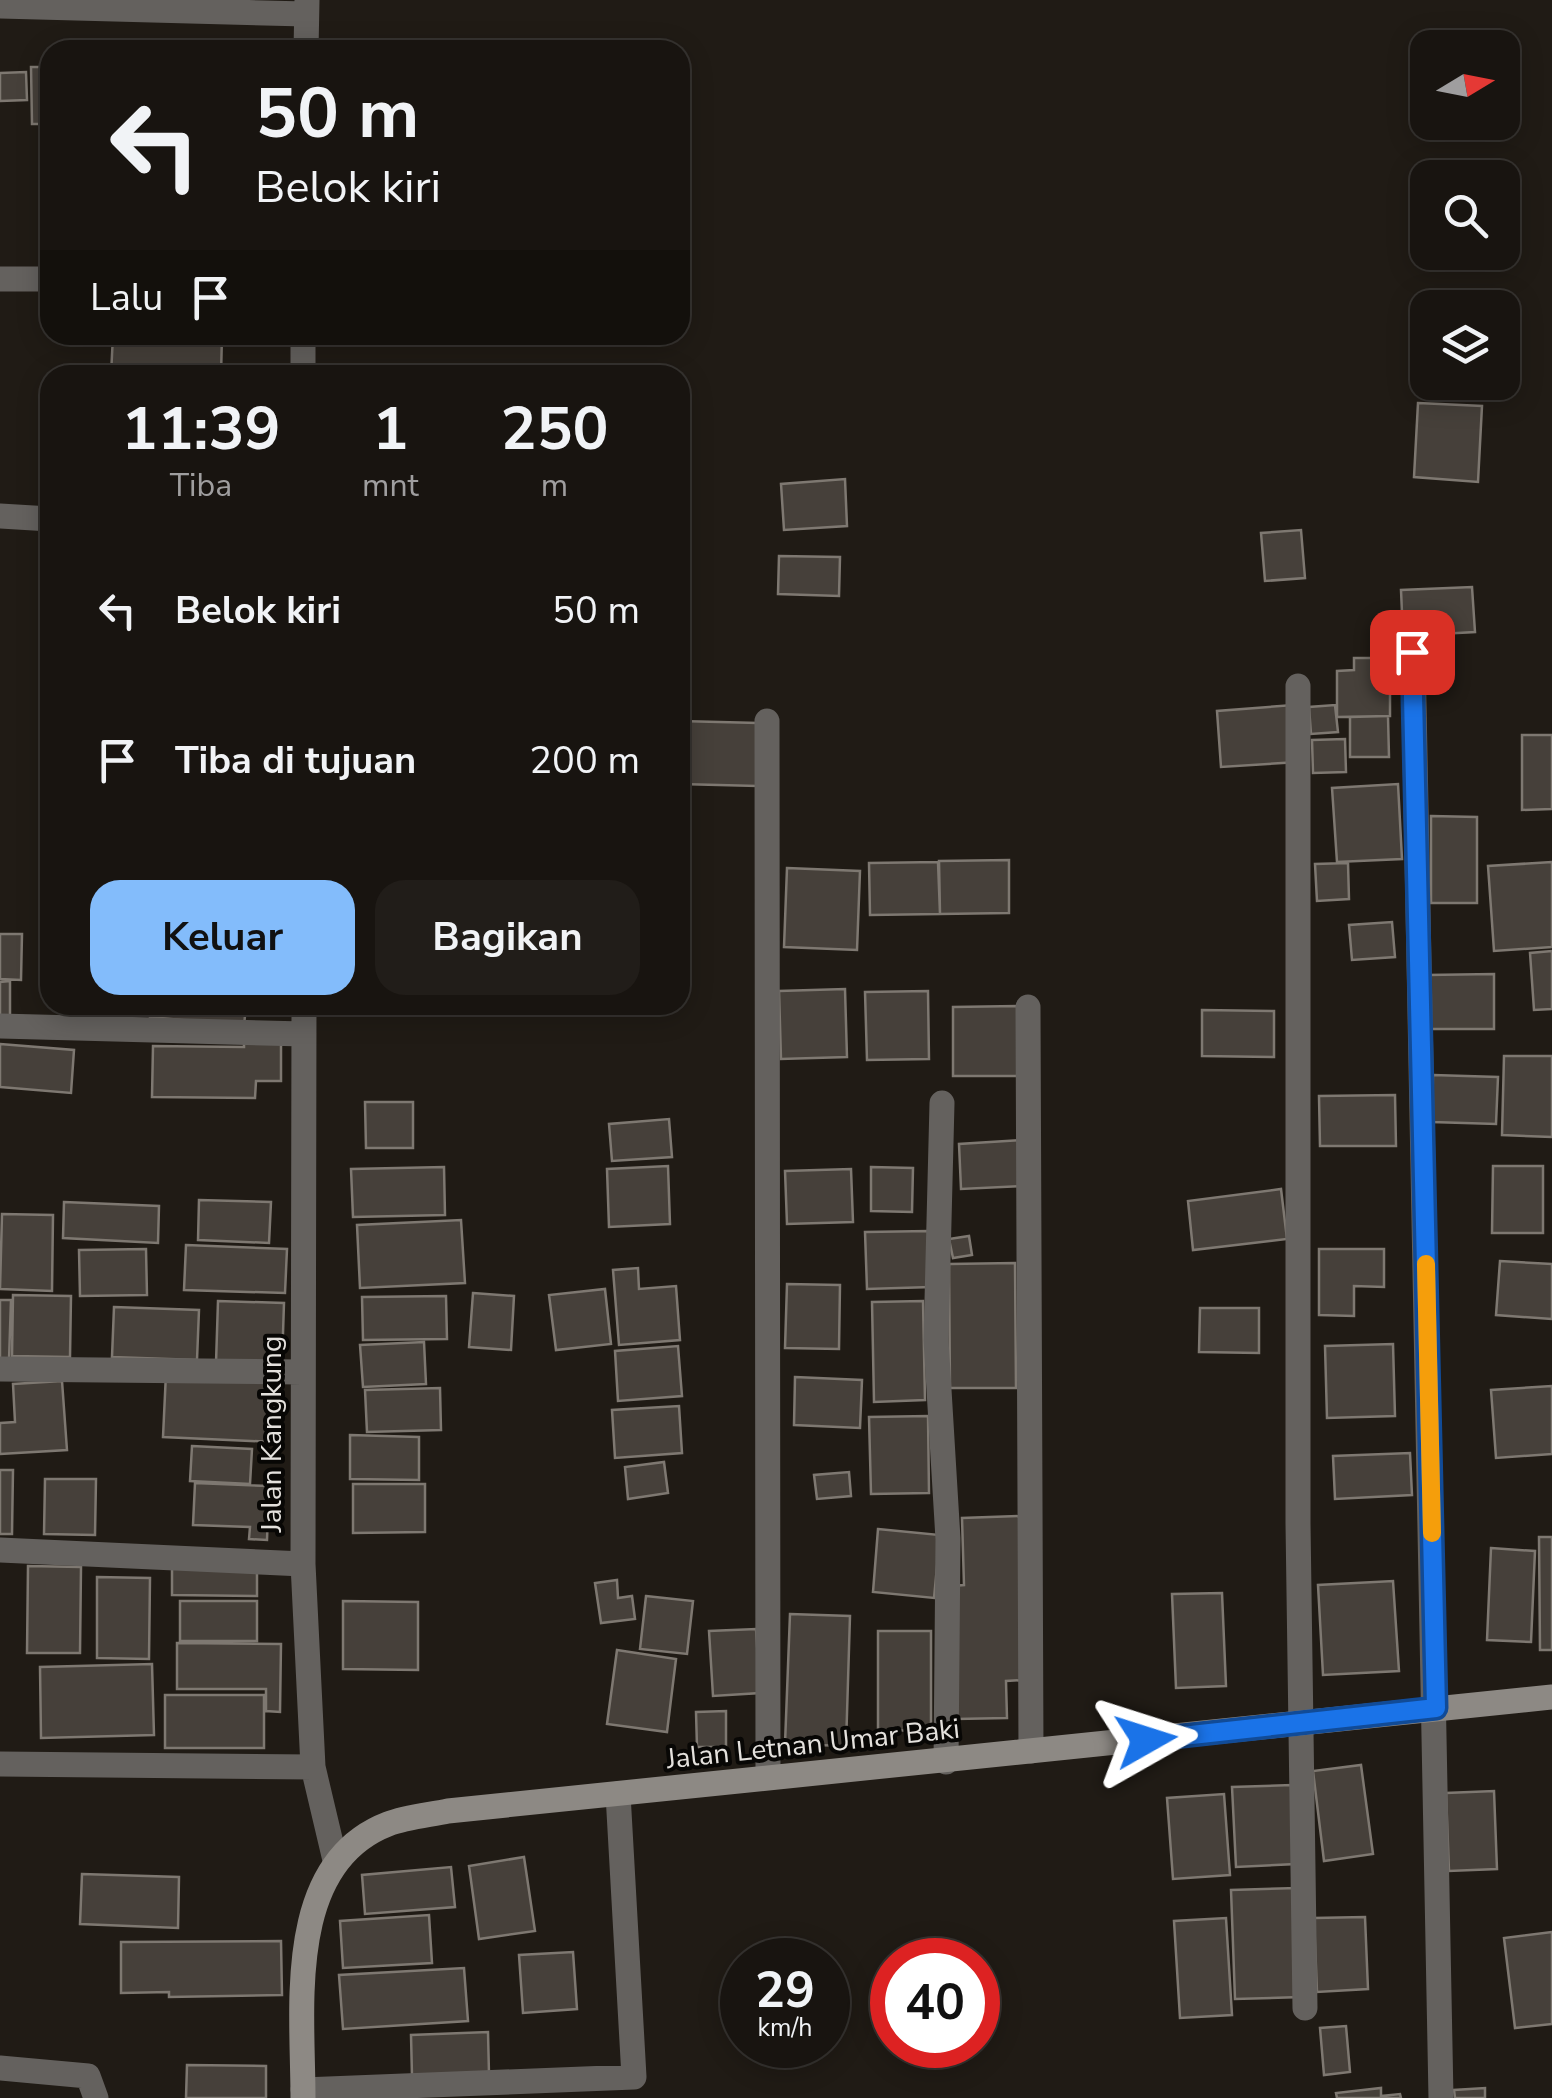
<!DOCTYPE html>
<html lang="id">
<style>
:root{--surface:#181410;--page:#211d19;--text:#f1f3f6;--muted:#9f9e9f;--line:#363330;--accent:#83bcfb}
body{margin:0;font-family:"Nunito Sans",sans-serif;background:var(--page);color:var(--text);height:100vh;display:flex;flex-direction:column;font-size:38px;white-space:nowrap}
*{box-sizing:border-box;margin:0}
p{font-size:32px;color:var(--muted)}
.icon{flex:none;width:55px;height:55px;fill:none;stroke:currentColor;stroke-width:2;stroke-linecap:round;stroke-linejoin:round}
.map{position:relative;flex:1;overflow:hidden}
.details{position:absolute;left:40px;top:365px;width:650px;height:650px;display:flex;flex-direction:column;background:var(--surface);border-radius:30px;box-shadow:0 5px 25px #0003,0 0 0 2px var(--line)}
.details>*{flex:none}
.banner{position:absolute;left:40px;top:40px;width:650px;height:305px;border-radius:30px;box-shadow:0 5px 25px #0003,0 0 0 2px var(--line);background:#181410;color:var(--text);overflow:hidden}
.needle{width:65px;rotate:80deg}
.tools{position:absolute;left:1410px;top:30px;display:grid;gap:20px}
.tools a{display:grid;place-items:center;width:110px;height:110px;border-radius:20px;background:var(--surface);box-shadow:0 5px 25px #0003,0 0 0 2px var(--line);font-size:50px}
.speed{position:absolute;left:720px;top:1938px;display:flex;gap:20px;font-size:50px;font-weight:700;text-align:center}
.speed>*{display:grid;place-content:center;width:130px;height:130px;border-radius:50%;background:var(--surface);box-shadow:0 5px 25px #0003,0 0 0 2px var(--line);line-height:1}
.speed small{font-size:25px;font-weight:400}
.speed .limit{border:15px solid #d22;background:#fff;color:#111}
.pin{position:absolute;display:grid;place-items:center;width:85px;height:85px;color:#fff;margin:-42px;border-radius:20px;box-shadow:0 5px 15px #0006}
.me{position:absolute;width:110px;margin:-55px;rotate:84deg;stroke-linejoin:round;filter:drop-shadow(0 0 8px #0008)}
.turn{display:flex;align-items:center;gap:35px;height:210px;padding:0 50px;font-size:45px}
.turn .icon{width:130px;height:130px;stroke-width:2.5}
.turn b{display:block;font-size:70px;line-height:85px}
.then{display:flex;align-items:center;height:95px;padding:0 50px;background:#0003;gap:20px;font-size:38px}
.eta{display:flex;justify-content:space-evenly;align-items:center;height:170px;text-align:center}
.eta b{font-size:60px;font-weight:700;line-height:70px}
.primary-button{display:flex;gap:20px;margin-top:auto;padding:20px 50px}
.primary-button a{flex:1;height:115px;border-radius:30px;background:var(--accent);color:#111;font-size:40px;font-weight:700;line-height:115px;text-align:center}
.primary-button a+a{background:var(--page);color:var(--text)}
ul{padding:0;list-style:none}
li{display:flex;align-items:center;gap:30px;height:150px;padding:0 50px}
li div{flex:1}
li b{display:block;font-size:38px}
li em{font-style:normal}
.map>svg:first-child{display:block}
.building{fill:#46403a;stroke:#7e7871;stroke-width:2.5}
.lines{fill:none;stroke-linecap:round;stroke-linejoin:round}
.street{stroke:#64615e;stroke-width:25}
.secondary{stroke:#8d8984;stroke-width:25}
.route-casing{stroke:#114b97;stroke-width:25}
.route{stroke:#1a73e8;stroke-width:18}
.slow{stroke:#f59e0b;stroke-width:18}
.labels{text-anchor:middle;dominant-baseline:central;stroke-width:8;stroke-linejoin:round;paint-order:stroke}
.street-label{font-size:28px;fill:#e4e1dd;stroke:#080705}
</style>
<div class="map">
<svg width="1552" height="2098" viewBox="0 0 1552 2098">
<rect width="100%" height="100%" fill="#201b15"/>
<path class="building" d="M31 67H50V124H32Z
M26 72 27 100 0 101V73Z
M113 335H222L221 375H111Z
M1418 403 1482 406 1478 482 1414 477Z
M845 479 847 526 784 530 781 484Z
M1301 530 1305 578 1265 581 1261 533Z
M779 556 840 557 839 596 778 594Z
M1472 587 1475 632 1403 636 1401 590Z
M1354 658H1390V716L1337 717V671L1354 670Z
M1293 705 1298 762 1221 767 1217 711Z
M1335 705 1338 732 1311 734 1309 707Z
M1388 716 1389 757H1350V717Z
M680 721 758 723 757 786 680 784Z
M1522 735H1552V809L1522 810Z
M1345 739 1346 772 1313 773 1312 740Z
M1398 784 1402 859 1337 862 1332 788Z
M1431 816 1477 817V903H1431Z
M1009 860V913L940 914 939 861Z
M938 862 940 914 870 915 869 863Z
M1552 862V947L1494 951 1488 866Z
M1348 863 1349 899 1317 901 1315 864Z
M787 868 860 871 857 950 784 947Z
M1392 922 1395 957 1352 960 1349 925Z
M46 925H50V974H47Z
M0 934H22L21 980 0 979Z
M1552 951V1009L1534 1010 1530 953Z
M1494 974V1029H1428L1427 975Z
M10 981V1023H0V982Z
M845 989 847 1057 781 1059 779 991Z
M928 991 929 1059 867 1060 865 992Z
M151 1005H246L244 1026 150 1017Z
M1019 1006 1020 1076H953V1007Z
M1202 1010 1274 1011V1057L1202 1056Z
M244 1042H281V1081H256L255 1098 152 1097 153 1046 244 1047Z
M0 1044 74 1050 71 1093 0 1087Z
M1504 1056H1552V1137L1502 1135Z
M1433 1075 1498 1077 1496 1124 1432 1122Z
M1395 1095 1396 1146H1320L1319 1096Z
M365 1102H413V1148H366Z
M669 1119 672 1157 612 1161 609 1124Z
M1023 1140 1026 1186 961 1189 959 1144Z
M668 1166 670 1224 609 1227 607 1169Z
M1493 1166H1543V1233H1492Z
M444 1167 445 1215 353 1217 351 1169Z
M871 1167 913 1168 912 1212 871 1211Z
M851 1169 853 1222 787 1224 785 1171Z
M1281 1189 1287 1239 1193 1250 1188 1201Z
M199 1200 271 1202 269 1243 198 1240Z
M64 1202 159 1206 158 1243 63 1238Z
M2 1214 53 1215 52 1291 0 1289Z
M461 1220 465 1283 360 1288 357 1225Z
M929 1231 931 1287 867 1289 865 1232Z
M969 1236 972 1255 953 1258 949 1239Z
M186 1245 287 1249 285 1293 184 1290Z
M146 1249 147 1295 80 1296 79 1250Z
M1319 1249H1384V1287L1354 1286V1316L1319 1315Z
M1500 1261 1552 1264V1319L1496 1315Z
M1015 1263 1016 1388H950L949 1264Z
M638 1268 639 1289 676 1286 680 1340 619 1345 613 1270Z
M787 1284 840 1285 839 1349 785 1348Z
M605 1289 611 1344 556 1350 549 1295Z
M473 1293 514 1296 511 1350 469 1347Z
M13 1295 71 1296 70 1357 12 1356Z
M446 1296 447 1339 363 1340 362 1297Z
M0 1300H11L9 1360 0 1359Z
M218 1301 284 1303 282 1364 216 1363Z
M923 1301 925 1400 874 1402 872 1302Z
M114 1307 199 1310 197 1360 112 1357Z
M1200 1308H1259V1353L1199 1352Z
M424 1342 426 1384 363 1387 360 1345Z
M1393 1344 1395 1416 1327 1418 1325 1346Z
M678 1346 682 1396 618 1401 615 1351Z
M166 1373 278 1378 275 1442 163 1437Z
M795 1377 862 1380 860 1428 794 1425Z
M62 1381 67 1450 0 1454V1423L15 1422 13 1384Z
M1552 1386V1454L1496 1458 1491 1390Z
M440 1388 441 1430 367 1432 365 1390Z
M679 1406 682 1453 615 1458 612 1410Z
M928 1416 929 1493 871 1494 869 1417Z
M350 1435 419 1437V1480L350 1479Z
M192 1446 252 1449 250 1484 190 1481Z
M1410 1453 1412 1495 1335 1499 1333 1456Z
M664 1462 668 1493 628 1499 625 1467Z
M0 1470H13L12 1534H0Z
M849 1472 851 1496 817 1499 814 1475Z
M45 1479H96L95 1535 44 1534Z
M195 1483 269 1486 267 1540 249 1539 250 1527 193 1525Z
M353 1484H425V1532L353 1533Z
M1021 1516 1024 1680 1006 1681 1007 1718 956 1719 952 1586 964 1585 962 1518Z
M878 1529 940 1535 934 1598 873 1592Z
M1539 1537H1552V1650H1540Z
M1491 1548 1535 1551 1531 1642 1487 1640Z
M172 1562 257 1569V1596L172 1595Z
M28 1566 81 1567 80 1653H27Z
M97 1577 150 1578 149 1659 97 1658Z
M617 1580 618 1598 632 1596 635 1619 601 1623 595 1583Z
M1393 1581 1399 1671 1323 1675 1318 1585Z
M1222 1593 1226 1686 1176 1688 1172 1594Z
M646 1596 693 1601 687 1654 640 1649Z
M180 1601H257V1641H180Z
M343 1601 418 1602V1670L343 1669Z
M790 1614 850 1616 846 1746 785 1744Z
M756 1629 760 1693 713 1696 709 1631Z
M878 1631H931V1731L878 1730Z
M177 1643 281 1644 280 1712 266 1711V1689H177Z
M617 1650 676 1659 667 1732 607 1724Z
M152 1664 154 1735 41 1738 40 1667Z
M165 1695H264V1748H165Z
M726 1711V1747H697L696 1712Z
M1361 1765 1373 1854 1324 1861 1313 1771Z
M1292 1785 1296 1864 1236 1867 1232 1787Z
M1494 1791 1497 1869 1449 1871 1446 1793Z
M1224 1794 1230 1875 1173 1879 1167 1798Z
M524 1857 535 1931 479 1939 469 1866Z
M451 1867 455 1907 365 1914 362 1875Z
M82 1874 179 1877 178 1928 80 1924Z
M1297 1888 1301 1997 1235 1999 1231 1890Z
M429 1915 432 1963 343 1968 340 1921Z
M1365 1917 1368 1989 1317 1992 1314 1918Z
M1226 1918 1232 2015 1180 2018 1174 1921Z
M1552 1932V2024L1515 2028 1504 1938Z
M281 1941 282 1995 169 1997V1992L121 1993V1942Z
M573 1952 577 2009 523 2013 519 1955Z
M464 1968 468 2021 343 2029 339 1975Z
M1346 2026 1350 2072 1324 2075 1320 2028Z
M488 2032 489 2074 412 2076 411 2035Z
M187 2065 266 2066V2098H186Z
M1381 2088V2096L1400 2094 1401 2098H1337L1336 2093Z
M1485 2088V2098H1455L1454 2090Z"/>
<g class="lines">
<path class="street" d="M0 6 306 14
M306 50 307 0
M0 279H50
M303 335V375
M0 516 50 519
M1413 652 1441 2098
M1298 686V1523L1305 2008
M767 721 768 1777
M304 1005 303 1564 313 1767 335 1860
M1028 1007 1031 1751
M0 1026 304 1034
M942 1103 936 1340 948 1539 946 1762
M0 1369 302 1372
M0 1550 303 1564
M0 1764 313 1767
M0 2068 88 2076 96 2098
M303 2090 634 2077 618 1794"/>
<path class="secondary" d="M303 2098C303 2008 284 1864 388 1824 406 1817 429 1815 448 1811L1552 1697"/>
</g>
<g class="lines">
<defs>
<path id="route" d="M1146 1740 1436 1708 1412 652"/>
</defs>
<use href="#route" class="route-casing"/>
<use href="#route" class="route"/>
<path class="slow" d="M1426 1264 1432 1533"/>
</g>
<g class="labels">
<g class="street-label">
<text transform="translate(272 1434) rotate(-90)">Jalan Kangkung</text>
<text transform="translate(813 1744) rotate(-6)">Jalan Letnan Umar Baki</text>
</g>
</g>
</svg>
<div class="tools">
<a><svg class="needle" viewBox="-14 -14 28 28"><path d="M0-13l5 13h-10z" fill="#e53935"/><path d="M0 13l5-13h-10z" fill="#9f9e9f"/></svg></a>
<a><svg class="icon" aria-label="search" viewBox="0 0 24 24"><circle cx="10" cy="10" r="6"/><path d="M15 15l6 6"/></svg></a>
<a><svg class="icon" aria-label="layers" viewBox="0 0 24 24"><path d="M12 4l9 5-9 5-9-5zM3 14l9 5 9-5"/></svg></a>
</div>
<div class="speed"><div>29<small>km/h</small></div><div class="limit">40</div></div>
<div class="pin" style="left:1412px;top:652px;background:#d93025"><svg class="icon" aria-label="arrive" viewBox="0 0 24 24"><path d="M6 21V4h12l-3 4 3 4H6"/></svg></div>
<svg class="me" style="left:1146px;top:1740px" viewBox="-20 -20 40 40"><path d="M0-17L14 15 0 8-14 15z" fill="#1a73e8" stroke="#fff" stroke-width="4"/></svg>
<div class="banner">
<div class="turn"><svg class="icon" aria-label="left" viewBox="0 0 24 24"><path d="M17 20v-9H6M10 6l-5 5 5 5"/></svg><div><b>50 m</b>Belok kiri</div></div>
<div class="then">Lalu<svg class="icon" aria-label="arrive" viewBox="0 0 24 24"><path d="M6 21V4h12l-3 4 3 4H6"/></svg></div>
</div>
<section class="details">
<div class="eta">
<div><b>11:39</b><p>Tiba</p></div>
<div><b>1</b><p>mnt</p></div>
<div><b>250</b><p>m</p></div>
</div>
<ul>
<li><svg class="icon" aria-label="left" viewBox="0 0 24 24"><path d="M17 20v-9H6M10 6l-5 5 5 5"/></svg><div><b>Belok kiri</b></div><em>50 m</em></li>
<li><svg class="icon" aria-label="arrive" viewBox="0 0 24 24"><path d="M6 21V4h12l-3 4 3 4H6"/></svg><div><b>Tiba di tujuan</b></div><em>200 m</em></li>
</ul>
<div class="primary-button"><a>Keluar</a><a>Bagikan</a></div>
</section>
</div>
